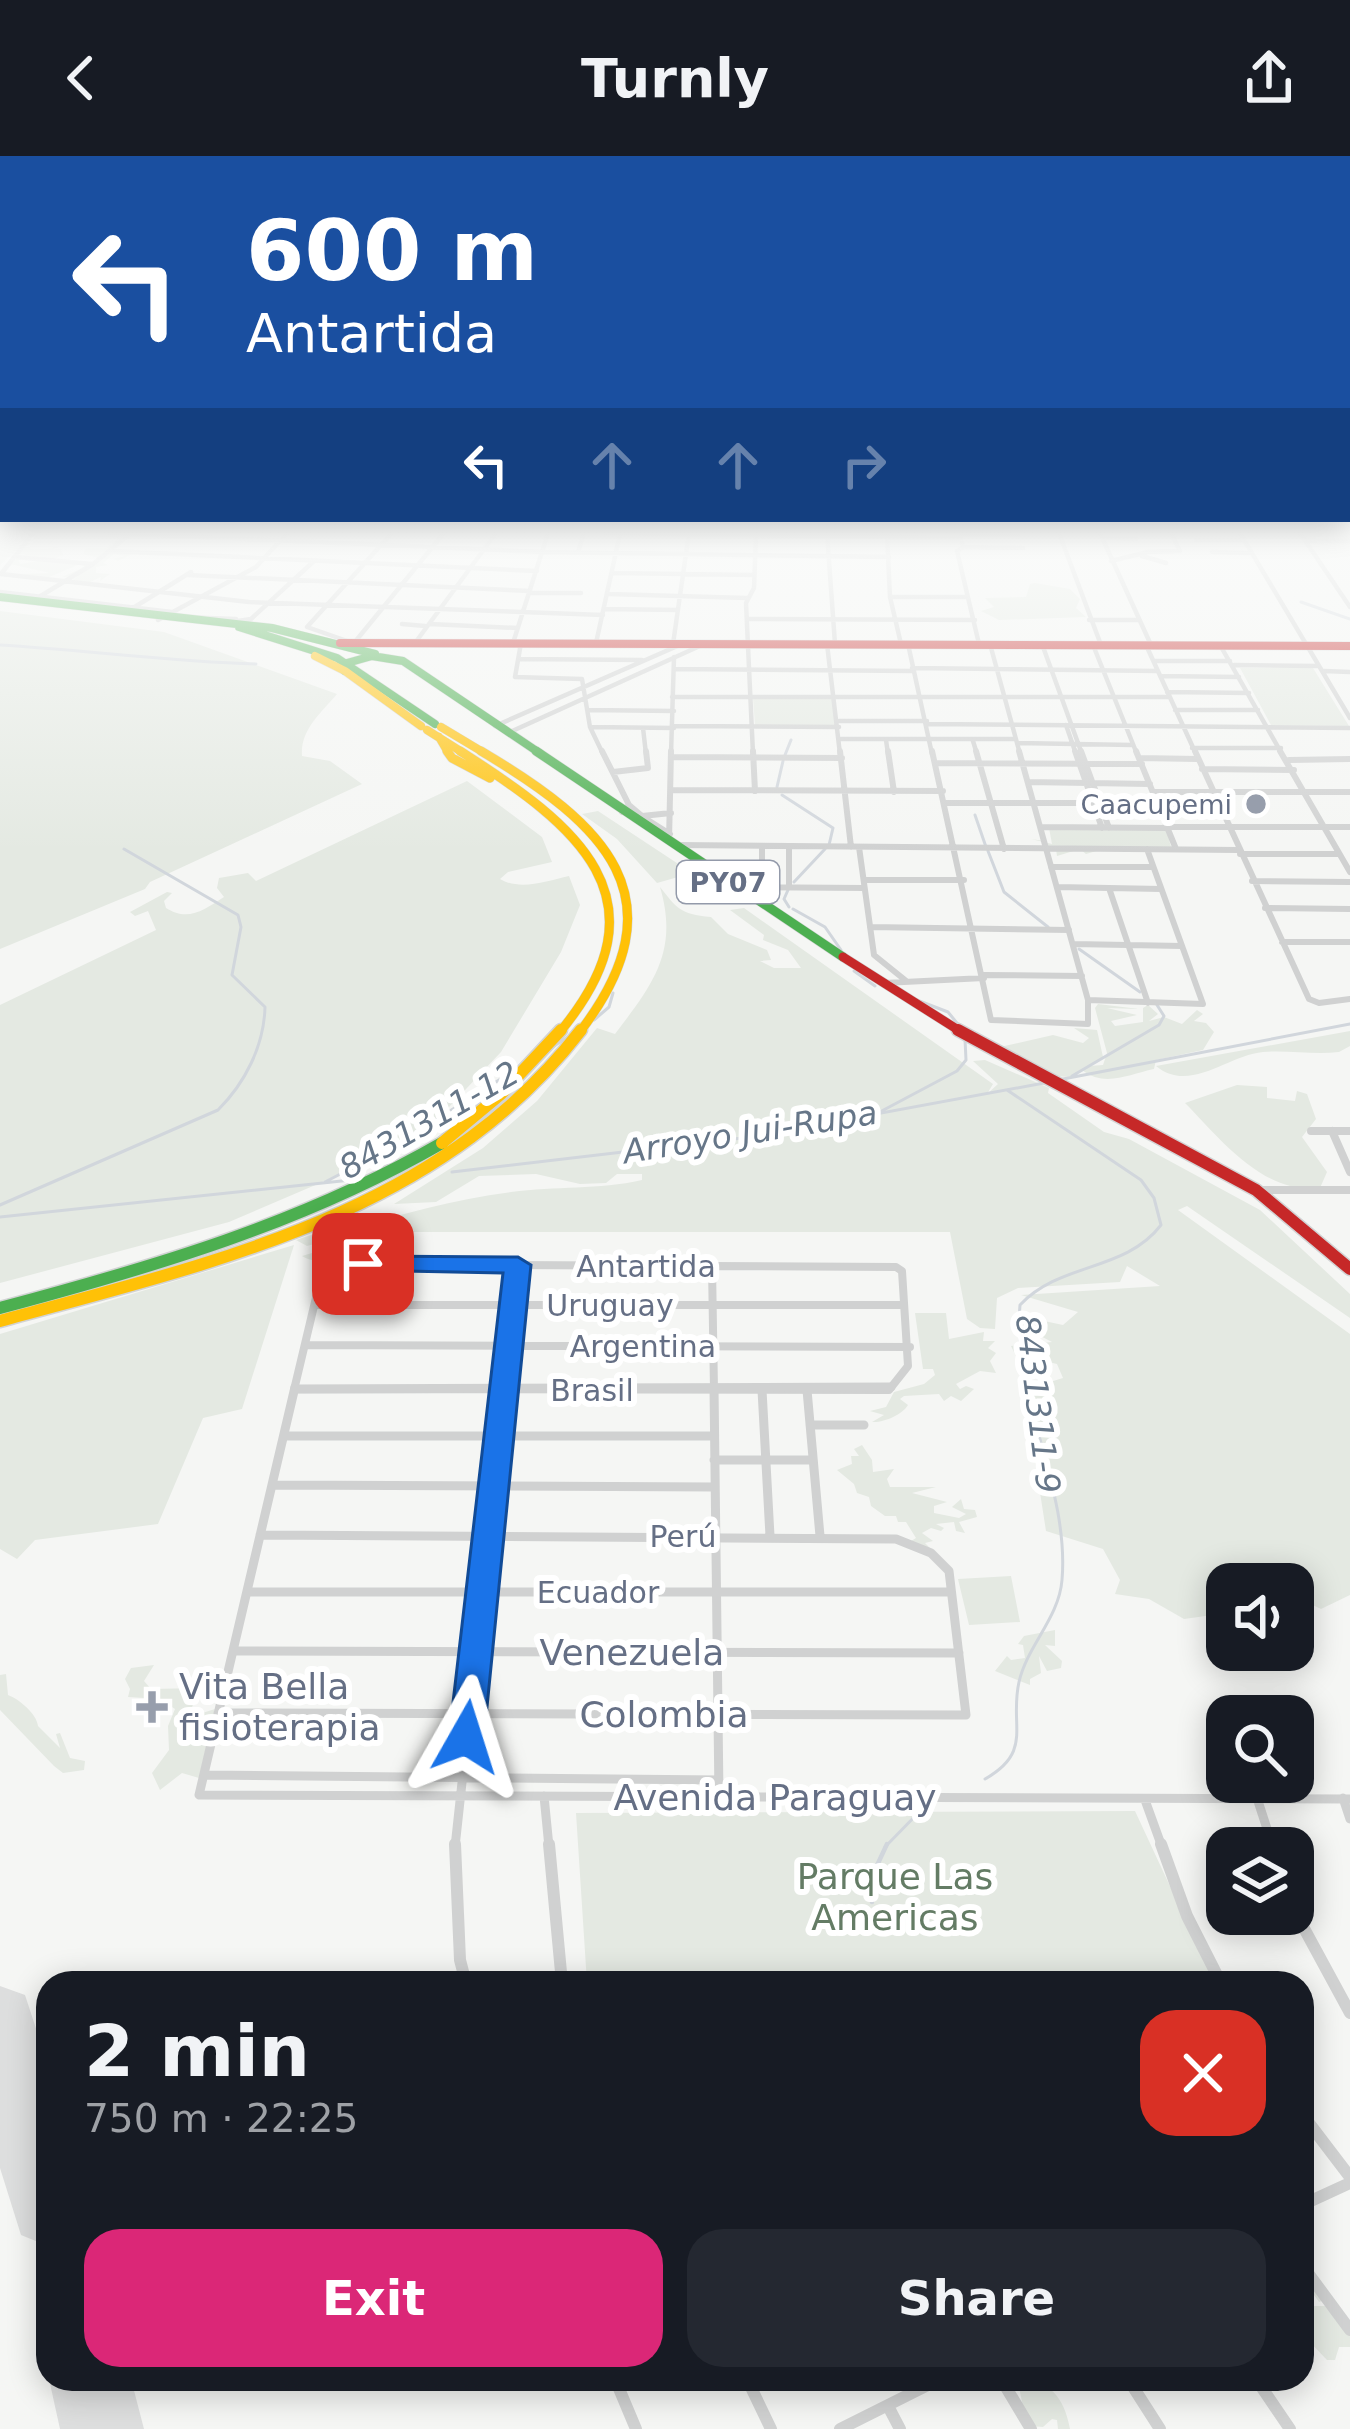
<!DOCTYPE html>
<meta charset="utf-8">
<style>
:root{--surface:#171b24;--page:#242831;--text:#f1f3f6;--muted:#9ea1a6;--accent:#db2777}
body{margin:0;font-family:"DejaVu Sans",sans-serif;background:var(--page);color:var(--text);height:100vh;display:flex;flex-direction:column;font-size:45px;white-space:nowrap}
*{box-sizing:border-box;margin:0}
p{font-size:39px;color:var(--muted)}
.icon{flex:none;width:66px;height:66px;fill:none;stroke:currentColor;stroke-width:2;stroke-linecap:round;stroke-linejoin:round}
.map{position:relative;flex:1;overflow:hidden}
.sheet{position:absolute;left:36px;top:1815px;width:1278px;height:420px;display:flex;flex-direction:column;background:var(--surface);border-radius:36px;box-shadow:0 6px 30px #0003}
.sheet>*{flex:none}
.guide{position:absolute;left:0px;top:0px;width:1350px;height:366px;box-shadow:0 6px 30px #0003;background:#1a4fa0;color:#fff;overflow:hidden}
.buttons{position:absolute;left:1206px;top:1407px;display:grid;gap:24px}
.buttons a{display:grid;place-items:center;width:108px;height:108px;border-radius:24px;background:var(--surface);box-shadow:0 6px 30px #0003;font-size:60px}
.pin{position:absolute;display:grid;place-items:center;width:102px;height:102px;color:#fff;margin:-51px;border-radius:24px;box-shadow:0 6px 18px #0006}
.me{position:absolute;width:132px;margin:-66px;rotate:6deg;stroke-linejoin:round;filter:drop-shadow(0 0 9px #0008)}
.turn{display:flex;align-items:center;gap:42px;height:252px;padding:0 48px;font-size:54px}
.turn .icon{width:156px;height:156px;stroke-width:2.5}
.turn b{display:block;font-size:84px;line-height:102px}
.lanes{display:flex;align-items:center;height:114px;padding:0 48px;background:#0003;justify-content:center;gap:60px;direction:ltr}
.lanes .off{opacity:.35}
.round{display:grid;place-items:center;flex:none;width:126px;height:126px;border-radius:36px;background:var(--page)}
.headline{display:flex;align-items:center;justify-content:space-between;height:204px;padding:0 48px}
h1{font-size:72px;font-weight:700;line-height:90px}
.primary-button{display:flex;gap:24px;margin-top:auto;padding:24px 48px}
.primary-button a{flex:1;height:138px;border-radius:36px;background:var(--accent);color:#fff;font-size:48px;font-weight:700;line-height:138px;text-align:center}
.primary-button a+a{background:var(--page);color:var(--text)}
header{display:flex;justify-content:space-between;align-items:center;height:156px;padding:0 48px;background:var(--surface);font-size:54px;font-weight:700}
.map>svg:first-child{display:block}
.green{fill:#e4e9e2}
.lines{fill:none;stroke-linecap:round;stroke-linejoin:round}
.stream-far1{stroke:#d1d6dc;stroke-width:3}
.stream{stroke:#d1d6dc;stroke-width:4.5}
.runway{fill:#dddede;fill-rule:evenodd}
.fast-far2-casing{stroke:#d2d3d4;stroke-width:9}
.fast-far1-casing{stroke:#d2d3d4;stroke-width:10}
.fast-casing{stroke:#d2d3d4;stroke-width:15}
.slow-far2-casing{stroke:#d2d3d4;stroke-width:9}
.slow-far1-casing{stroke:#d2d3d4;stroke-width:10}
.slow-casing{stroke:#d2d3d4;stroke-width:15}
.jam-far2-casing{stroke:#d2d3d4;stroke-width:9}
.jam-far1-casing{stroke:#d2d3d4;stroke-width:10}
.jam-casing{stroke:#d2d3d4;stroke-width:15}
.street-far4{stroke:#d0d1d1;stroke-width:4.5}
.street-far3{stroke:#d0d1d1;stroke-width:6}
.street-far2{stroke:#d0d1d1;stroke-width:8}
.street-far1{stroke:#d0d1d1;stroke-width:9}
.street{stroke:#d0d1d1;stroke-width:12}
.fast-far2{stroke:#4caf50;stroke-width:8}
.fast-far1{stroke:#4caf50;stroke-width:9}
.fast{stroke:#4caf50;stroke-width:12}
.slow-far2{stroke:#ffc107;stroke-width:8}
.slow-far1{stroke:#ffc107;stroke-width:9}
.slow{stroke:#ffc107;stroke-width:12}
.jam-far2{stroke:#c62828;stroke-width:8}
.jam-far1{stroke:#c62828;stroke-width:9}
.jam{stroke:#c62828;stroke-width:12}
.route{fill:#1a73e8;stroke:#114b97;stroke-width:3}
.poi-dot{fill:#979eac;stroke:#fff;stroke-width:4.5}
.labels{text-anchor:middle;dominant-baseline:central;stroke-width:12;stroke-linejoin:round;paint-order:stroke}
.far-poi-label{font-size:27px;fill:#656f85;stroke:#fff;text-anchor:end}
.shield{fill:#fff;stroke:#939aaa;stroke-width:3}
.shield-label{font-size:27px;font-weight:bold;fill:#656f85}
.street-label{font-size:30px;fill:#656f85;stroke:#fff}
.water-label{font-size:33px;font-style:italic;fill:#667688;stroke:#fff}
.near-street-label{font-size:36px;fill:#656f85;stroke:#fff}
.near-poi-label{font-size:36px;fill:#656f85;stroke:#fff;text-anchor:start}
.near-park-label{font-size:36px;fill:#647c65;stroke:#fff}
</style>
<header><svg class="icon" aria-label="back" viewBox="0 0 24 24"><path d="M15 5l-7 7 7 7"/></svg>Turnly<svg class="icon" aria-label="share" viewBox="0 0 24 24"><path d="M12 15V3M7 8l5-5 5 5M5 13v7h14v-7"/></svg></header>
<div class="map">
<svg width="1350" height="2273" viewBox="0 0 1350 2273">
<rect width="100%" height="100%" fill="#f5f6f4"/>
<path class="green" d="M0 377H30L26 388 41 378 125 380 99 402 83 398 86 392H107L118 382 61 379 46 390 54 381 40 379 27 390 33 394 59 391 53 394 61 393 63 399 54 403 90 408 82 416 111 396 132 398 118 405 114 403 125 400 114 398 103 407 108 409 96 411V417L110 418 100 425 101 421 88 427 71 425 78 420 62 421 85 411 80 408 47 422 21 418 50 417 10 408 18 402 20 408 45 404 14 399 21 390 0 409Z
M1035 427 1070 433 1080 443 1076 452 1086 461 999 464 981 455 994 451 985 442 1026 441 1030 428Z
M0 455 164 476 337 538C321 557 300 574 302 600L330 605 362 628 150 726 145 733 0 793Z
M1240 512H1313L1349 570 1271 569Z
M753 542 832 543 836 569H755Z
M467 625 542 681 552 706 508 716 500 723C520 735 547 725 569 720L580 749 561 796 501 896 432 969 395 995 229 1066 0 1127V849L156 774 148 755 135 760 130 756 167 736 172 737 164 745 166 752C188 766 204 754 224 741L217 732 219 722 248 717 256 725Z
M598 655 692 717 657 727 617 683 582 658Z
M1049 672 1166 673 1172 694 1103 693 1086 698 1080 693 1057 700 1056 693 1044 690V685L1031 683 1052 688Z
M660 731C677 752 679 758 711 761L728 778 767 794 771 804 760 805 774 812H801L788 794 763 784 764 779 730 754 744 752 993 928 987 938 998 928 973 905 985 904 1049 932 1048 937 1104 976 1129 983 1260 1054 1350 1138V1162L1187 1050 1178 1054 1350 1178V1439L1321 1453 1300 1443 1293 1420H1244L1242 1428H1227V1457L1184 1463 1149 1443 1115 1438 1120 1424 1103 1393 1046 1375 1024 1234 1063 1222 1057 1208 1015 1198 1011 1190 1052 1186 1027 1173 1030 1162 1063 1169 1078 1156 1021 1139 1160 1130 1127 1110 1120 1126 1018 1132 997 1142 995 1173 980 1172 967 1163 950 1076H356L307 1090 296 1084 332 1072 346 1073C401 1059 455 1043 511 1036 556 1030 598 1034 642 1024V1018H617L606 1027 580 1028 536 1018 479 1020 436 1046 394 1048 483 992 537 945 597 872 615 878C653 828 679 795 660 731Z
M1098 848 1139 853 1107 852 1137 859 1111 865 1115 870 1143 866V852L1148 849 1158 858 1149 865 1164 861 1182 868 1197 854 1203 858 1194 865 1206 867 1214 876 1203 894 1156 904 1154 913C1129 918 1105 932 1082 914L1073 921 1050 920 1000 891 1053 879 1083 887 1089 882 1074 872 1097 874 1103 901 1089 910 1103 909 1107 897 1095 852Z
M1350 875V890L1339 896C1314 899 1289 894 1263 896 1228 899 1190 938 1156 910Z
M1237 929 1267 931V942L1295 945 1297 935 1307 938 1316 963 1302 981 1327 1016 1320 1032C1263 1040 1217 979 1185 947Z
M365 1081 371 1085 388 1082 394 1101C371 1108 321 1112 302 1100Z
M294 1089 242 1253 203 1262 158 1368 35 1384 17 1403 0 1393V1178Z
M915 1157H946L949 1183 984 1176 983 1185H995L988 1192 996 1197 990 1205 996 1217 980 1215 956 1228 960 1233 966 1230 974 1233 961 1245 951 1240 944 1245 939 1238 904 1240 900 1243 908 1249C903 1258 884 1267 872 1266L884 1259 870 1255 886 1251 894 1236 924 1228 935 1219 933 1213H923Z
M862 1289 872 1304 873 1316 894 1313 887 1323 890 1331H936L912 1337 947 1346 934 1350V1357L959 1362 966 1358 952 1351 961 1343 964 1353 975 1354 977 1361 959 1366 965 1377 956 1375 954 1366 936 1368 944 1372 941 1375 931 1372 922 1377 933 1385 925 1387 932 1394 911 1385 916 1382 906 1366H898L896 1360H885L871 1350 869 1341 857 1337 854 1328 837 1314 852 1308 851 1300H859L854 1293Z
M1011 1420 1020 1466 969 1469 958 1423Z
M1055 1474V1490L1045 1489 1062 1505 1061 1512 1047 1515 1039 1500 1041 1517 1030 1523V1529L995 1515 1007 1500 1011 1504 1025 1502 1023 1489 1018 1488 1024 1480Z
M154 1509 144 1525 151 1533 199 1532 191 1554 196 1559 215 1553 199 1622 182 1617 160 1634 152 1617 169 1594 168 1570 175 1553 160 1543 128 1541 130 1533 125 1523 131 1512Z
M6 1518 8 1539C19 1543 37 1558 38 1570L60 1592 56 1578 60 1577 70 1602 85 1605 84 1614 63 1617 54 1610 0 1554V1519Z
M1135 1655 1215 1827H587L576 1657Z
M1308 2127 1324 2144 1319 2146 1309 2132 1304 2146 1312 2162 1314 2150H1325L1350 2177V2191H1339L1335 2204H1327L1304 2180 1310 2168 1302 2164V2131Z
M1015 2223C1049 2223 1064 2240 1070 2273H1058L1057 2264 1052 2263 1043 2271 1030 2270C1020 2254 1024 2239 1015 2223Z"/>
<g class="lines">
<path class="stream-far1" d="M1301 446 1350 463
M0 489C86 494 170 506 256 508
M785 599 791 584
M777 631 783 605
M782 639 833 672 829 689
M975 659 986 691
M988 695 1004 736 1048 771
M794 726 825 693
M788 734 784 743 789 751
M793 753 825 771 841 794
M1079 793 1140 836
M854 815 875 830
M909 841 948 856 961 872
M594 864 609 851 613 837
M551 892 574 877
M1072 920 1159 869 1164 860 1157 849
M1063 923 1350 868
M876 958 957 915 966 904 965 883
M452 1016 751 981 1044 927
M325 1026 396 989 518 912
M0 1049 218 954C245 927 264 890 265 851L232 819 241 771 238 759 124 693
M0 1061 370 1022
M985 1623C1034 1595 1009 1570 1019 1526 1027 1490 1059 1462 1062 1424 1070 1332 1011 1238 1020 1149 1060 1106 1125 1116 1161 1069L1154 1042 1141 1024 1007 934
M885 1691 923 1652"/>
<path class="stream" d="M872 1746 873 1718 887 1688"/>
<path class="runway" d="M0 1830 25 1839 48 1909V2090L21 2079 0 2012Z
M49 2223H131L144 2273H60Z"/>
<defs>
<path id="fast-far2" d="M0 441 272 472 375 498
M239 471 337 502 435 568
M345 515 347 507 372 500 403 505 541 598"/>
<path id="fast-far1" d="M536 595 843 801"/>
<path id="fast" d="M0 1152C154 1111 303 1067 442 987"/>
<path id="slow-far2" d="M315 500 345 515 421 570
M441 571 486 598
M427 574 465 598
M439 581 449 598"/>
<path id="slow-far1" d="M447 595 452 602 490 622
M460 595C576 669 672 742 559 877
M481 595C604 668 684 741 579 877"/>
<path id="slow" d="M442 987 501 938 561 874
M0 1165C214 1106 438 1059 581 874"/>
<path id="jam-far2" d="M340 487 1350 490"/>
<path id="jam-far1" d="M843 801 963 877"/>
<path id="jam" d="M958 874 1256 1034 1350 1113"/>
</defs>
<use href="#fast-far2" class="fast-far2-casing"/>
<use href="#fast-far1" class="fast-far1-casing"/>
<use href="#fast" class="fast-casing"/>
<use href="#slow-far2" class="slow-far2-casing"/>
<use href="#slow-far1" class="slow-far1-casing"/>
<use href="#slow" class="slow-casing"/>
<use href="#jam-far2" class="jam-far2-casing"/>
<use href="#jam-far1" class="jam-far1-casing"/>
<use href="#jam" class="jam-casing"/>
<path class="street-far4" d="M109 377 543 396 889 401
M605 377 961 382
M827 377 835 488
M1059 377 1101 489
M1100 377 1151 489
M1240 377 1350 562
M1300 377 1350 451
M961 378 1018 379
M887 379 890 441 901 488
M1102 382 1136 383
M1196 384H1243
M1306 385H1350
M962 387 963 391 1023 392
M963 391 957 395 979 488
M109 395 537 415
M578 396 584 377
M1212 396 1250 397
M1142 400 1166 407
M15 401 92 408
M1111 405 1148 396 1180 395 1171 377
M613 417 754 419
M1 418 249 446 603 459
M1 418 33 377
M188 419 530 435
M0 436 172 456
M529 437H581
M609 438 747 442
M39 441 93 408 130 378
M890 441H968
M133 452 191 416
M605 453 678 454
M180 461 236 463
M747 463 975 464
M158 464 256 411 287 377
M1089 464H1139
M231 466 251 463 314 405
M402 468 425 470
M430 468 518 472
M350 486 307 471 392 377
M354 487 444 377
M415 487 496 377
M513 487 548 377
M521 487 515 521 582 523
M596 487 620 378
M673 488 689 377
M827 488 840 598
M908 488 932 598
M990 488 1020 598
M1042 488 1082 598
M1093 489 1137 598
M1146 489 1196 598
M1220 489 1282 598
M518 503 642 504
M1154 505H1230
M1234 509 1318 510
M912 512 1157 515
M674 513 913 515
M1324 515 1350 516
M1160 520 1239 521
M582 523 590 571 603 598
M1167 536 1249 537
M672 541H1169
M588 554 674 555
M1175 554H1258
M839 565H927
M928 568 1350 572
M1066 569 1076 598
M495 570 682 488
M674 570 839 571
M590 571 674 572
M643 572 646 598
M508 577 702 489
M841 583H1016
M886 584 888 598
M973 585 977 598
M1017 587 1133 589
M1192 592H1281
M671 598 674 501
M753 598 746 447 754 432 756 379"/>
<path class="street-far3" d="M602 595 629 649 622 656
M753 595 755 635
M840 595 851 691
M888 595 894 636
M932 595 991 864 1088 868V844L1019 595
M976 595 1004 693
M1075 595 1102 672
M1081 595 1109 672
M1136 595 1176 693
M1195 595 1309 843 1319 847 1350 843
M1280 595 1350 716
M673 601 842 602
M1139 602 1197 603
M1289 604 1350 603
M936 607 1142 608
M1202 613 1294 614
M613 616 648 612 646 595
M1028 626 1150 628
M672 634 943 635
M1154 636H1350
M946 647H1158
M629 649 642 660 671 657
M643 661 670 678
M1041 671 1167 672
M1167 671H1350
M669 685 671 595
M676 689 1238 694
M762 690V731
M789 690V729
M859 691 874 799 905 824
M1240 698H1339
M1051 711H1153
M864 724H964
M1252 725 1350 726
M740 731 864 732
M1057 731 1161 733
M1109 732 1148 847
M1265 752 1350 753
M870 771 1069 774
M1282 786H1350
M1073 788 1182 790
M984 819 1082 820
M884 827 984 822
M1088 844 1203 848 1147 693"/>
<path class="street-far2" d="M1311 975H1350
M1332 975 1350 1016
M1256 1034H1350
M712 1110 714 1234
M315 1149H904
M305 1189 910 1191
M294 1234 324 1108 896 1111 902 1115 908 1210 889 1234 295 1233
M504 1234 518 1109"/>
<path class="street-far1" d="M295 1231 199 1639 1350 1643
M714 1231 719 1641
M295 1233 891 1231
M762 1234 770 1380
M807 1234 820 1380
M810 1269H864
M284 1280H714
M714 1304H813
M272 1329 715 1331
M247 1436H949
M233 1495 959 1497
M218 1557 966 1559 949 1415 931 1397 896 1383 260 1379
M205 1619 719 1624
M544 1640 549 1691
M1257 1642 1273 1691
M1343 1642 1350 1663
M1145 1644 1162 1691
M455 1691 505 1231"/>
<path class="street" d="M455 1688 460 1804 466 1827
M549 1688 562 1827
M1161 1688 1187 1760 1221 1827
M1293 1752 1350 1857
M1302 1958 1350 2021
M1302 2049 1350 2027
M1302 2109 1350 2174
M615 2223 636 2273
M747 2223 771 2273
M1001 2223 1031 2273
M1128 2223 1160 2273
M1256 2223 1290 2273
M888 2250 900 2273
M840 2273 940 2223"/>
<use href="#fast-far2" class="fast-far2"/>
<use href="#fast-far1" class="fast-far1"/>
<use href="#fast" class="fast"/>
<use href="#slow-far2" class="slow-far2"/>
<use href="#slow-far1" class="slow-far1"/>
<use href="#slow" class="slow"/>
<use href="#jam-far2" class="jam-far2"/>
<use href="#jam-far1" class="jam-far1"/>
<use href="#jam" class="jam"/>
</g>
<linearGradient id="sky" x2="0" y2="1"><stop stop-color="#9fc2e3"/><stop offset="0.54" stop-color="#fafbfa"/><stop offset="1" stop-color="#fafbfa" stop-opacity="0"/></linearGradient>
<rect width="1350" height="696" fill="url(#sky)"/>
<path class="route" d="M363 1100 518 1101 531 1109 484 1581 479 1590 466 1594 454 1590 449 1581 503 1117 354 1114 350 1108Z"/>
<g class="poi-dot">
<circle cx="1256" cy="648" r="12"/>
<path d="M146 1533h12v12h12v12h-12v12h-12v-12h-12v-12h12z"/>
</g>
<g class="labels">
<g class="far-poi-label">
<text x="1232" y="648">Caacupemi</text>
</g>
<rect class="shield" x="677" y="705" width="102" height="42" rx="9"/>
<g class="shield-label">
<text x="728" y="726">PY07</text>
</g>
<g class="street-label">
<text x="646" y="1110">Antartida</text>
<text x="610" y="1149">Uruguay</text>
<text x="643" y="1190">Argentina</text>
<text x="592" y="1234">Brasil</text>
<text x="683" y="1380">Perú</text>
<text x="598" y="1436">Ecuador</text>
</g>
<g class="water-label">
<text transform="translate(429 964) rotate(-30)">8431311-12</text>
<text transform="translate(750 976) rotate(-9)">Arroyo Jui-Rupa</text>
<text transform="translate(1038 1248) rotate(83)">8431311-9</text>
</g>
<g class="near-street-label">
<text x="632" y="1496">Venezuela</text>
<text x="664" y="1558">Colombia</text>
<text x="775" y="1641">Avenida Paraguay</text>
</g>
<g class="near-poi-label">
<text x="179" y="1530">Vita Bella<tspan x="179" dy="41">fisioterapia</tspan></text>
</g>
<g class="near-park-label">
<text x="895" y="1720">Parque Las<tspan x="895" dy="41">Americas</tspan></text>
</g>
</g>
</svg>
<div class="buttons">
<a><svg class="icon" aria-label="sound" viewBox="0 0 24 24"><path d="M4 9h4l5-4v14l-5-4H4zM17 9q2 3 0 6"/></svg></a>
<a><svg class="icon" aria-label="search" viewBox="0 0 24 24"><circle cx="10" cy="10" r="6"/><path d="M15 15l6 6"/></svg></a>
<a><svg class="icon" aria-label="layers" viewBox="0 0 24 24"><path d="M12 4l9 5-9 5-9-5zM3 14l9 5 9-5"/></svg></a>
</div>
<div class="pin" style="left:363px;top:1108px;background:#d93025"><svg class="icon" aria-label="arrive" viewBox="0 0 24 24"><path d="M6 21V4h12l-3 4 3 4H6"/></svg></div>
<svg class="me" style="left:466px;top:1581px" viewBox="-20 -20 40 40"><path d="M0-17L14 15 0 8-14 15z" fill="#1a73e8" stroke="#fff" stroke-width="4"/></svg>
<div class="guide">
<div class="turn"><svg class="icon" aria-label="left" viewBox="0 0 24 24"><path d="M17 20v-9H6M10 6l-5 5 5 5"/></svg><div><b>600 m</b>Antartida</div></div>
<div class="lanes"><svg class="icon" aria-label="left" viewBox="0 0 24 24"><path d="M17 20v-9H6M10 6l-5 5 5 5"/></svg><svg class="icon off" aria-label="ahead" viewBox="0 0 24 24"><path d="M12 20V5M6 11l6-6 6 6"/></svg><svg class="icon off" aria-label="ahead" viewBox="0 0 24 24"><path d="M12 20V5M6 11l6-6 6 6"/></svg><svg class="icon off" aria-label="right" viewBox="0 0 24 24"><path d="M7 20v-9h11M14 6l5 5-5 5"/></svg></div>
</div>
<section class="sheet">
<div class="headline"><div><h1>2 min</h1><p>750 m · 22:25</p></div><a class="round" style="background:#d93025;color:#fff"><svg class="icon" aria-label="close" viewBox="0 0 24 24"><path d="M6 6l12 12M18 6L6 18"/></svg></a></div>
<div class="primary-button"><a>Exit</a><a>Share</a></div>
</section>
</div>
